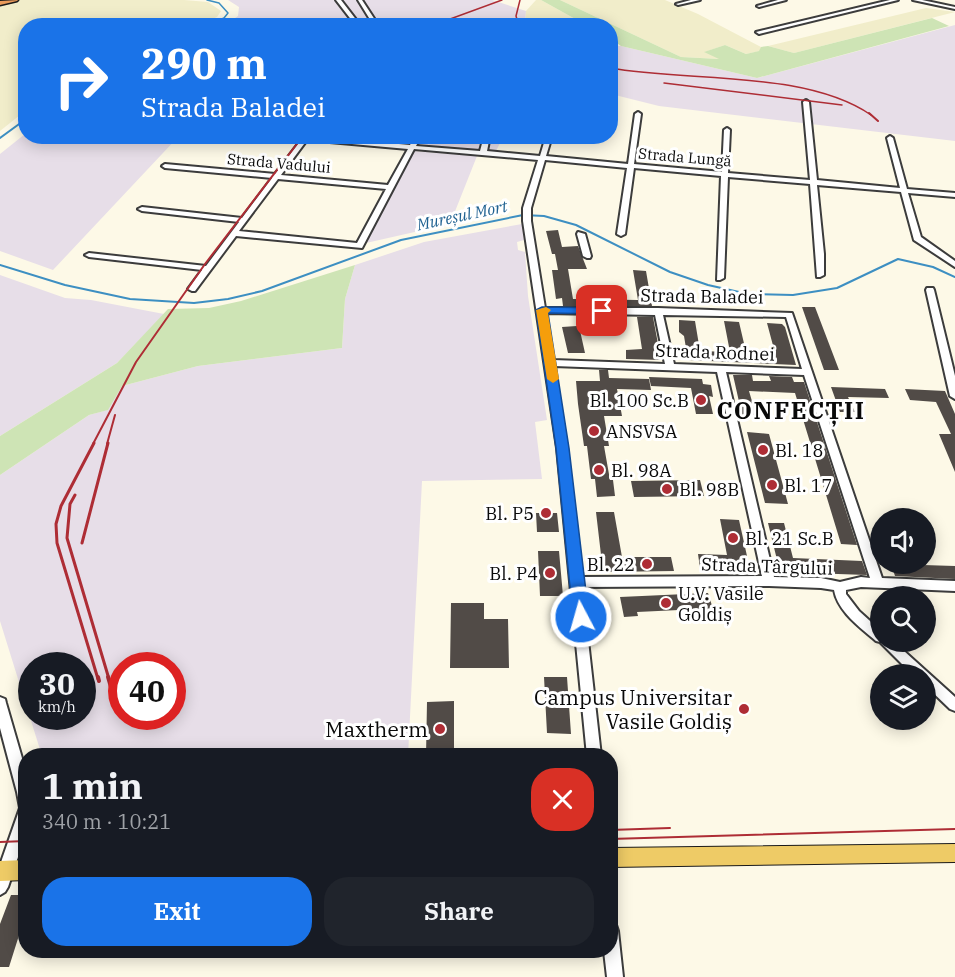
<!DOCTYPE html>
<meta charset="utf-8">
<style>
:root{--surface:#171b24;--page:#20242c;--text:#f1f3f6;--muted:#9ea1a6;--accent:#1a73e8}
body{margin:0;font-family:"IBM Plex Serif",serif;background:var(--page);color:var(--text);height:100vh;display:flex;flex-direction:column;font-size:22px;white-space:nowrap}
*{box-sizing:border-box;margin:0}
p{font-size:20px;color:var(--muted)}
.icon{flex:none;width:33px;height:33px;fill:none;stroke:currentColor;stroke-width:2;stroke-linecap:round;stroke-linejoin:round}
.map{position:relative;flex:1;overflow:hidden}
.sheet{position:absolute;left:18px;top:748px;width:600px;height:210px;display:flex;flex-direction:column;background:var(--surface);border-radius:24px;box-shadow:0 3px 15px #0003}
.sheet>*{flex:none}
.guide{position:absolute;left:18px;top:18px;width:600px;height:126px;border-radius:24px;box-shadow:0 3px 15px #0003;background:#1a73e8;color:#fff;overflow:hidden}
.controls{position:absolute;left:870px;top:508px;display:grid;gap:12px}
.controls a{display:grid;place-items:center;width:66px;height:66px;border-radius:50%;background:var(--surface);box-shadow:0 3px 15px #0003;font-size:30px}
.speed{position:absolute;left:18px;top:652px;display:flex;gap:12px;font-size:30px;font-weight:700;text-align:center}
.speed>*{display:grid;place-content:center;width:78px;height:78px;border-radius:50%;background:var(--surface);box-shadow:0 3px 15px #0003;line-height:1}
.speed small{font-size:15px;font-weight:400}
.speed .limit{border:9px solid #d22;background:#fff;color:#111}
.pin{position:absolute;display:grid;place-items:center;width:51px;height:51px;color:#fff;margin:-26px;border-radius:12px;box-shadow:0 3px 9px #0006}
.me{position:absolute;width:66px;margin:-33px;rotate:354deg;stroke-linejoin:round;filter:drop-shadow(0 0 4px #0008)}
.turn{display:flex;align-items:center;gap:21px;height:126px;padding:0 24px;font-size:27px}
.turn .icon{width:78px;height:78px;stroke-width:2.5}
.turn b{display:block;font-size:42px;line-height:51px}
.round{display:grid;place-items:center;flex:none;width:63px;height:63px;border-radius:24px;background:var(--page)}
.head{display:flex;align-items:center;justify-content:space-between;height:102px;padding:0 24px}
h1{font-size:36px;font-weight:700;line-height:45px}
.button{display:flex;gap:12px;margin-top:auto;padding:12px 24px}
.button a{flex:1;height:69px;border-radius:24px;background:var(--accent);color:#fff;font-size:24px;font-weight:700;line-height:69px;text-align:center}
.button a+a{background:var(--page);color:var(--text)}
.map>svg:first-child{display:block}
.industrial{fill:#e7dee8;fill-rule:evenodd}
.farmland{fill:#f1edca}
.green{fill:#cee4b5}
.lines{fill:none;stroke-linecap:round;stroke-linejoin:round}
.stream-far1{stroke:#3d8fc2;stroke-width:1.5}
.stream{stroke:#3d8fc2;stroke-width:2}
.building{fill:#514b47}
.minor-casing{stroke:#3c3c3c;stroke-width:4}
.major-casing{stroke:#1a1a1a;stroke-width:2}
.highway-casing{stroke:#1a1a1a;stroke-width:3}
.minor{fill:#fff;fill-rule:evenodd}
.major{fill:#eecb66;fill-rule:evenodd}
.highway{fill:#e99959;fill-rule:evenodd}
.tram{stroke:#ae2d35;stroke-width:2}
.rail-far3{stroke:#ae2d35;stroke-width:1.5}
.rail-far2{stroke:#ae2d35;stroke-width:2}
.rail-far1{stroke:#ae2d35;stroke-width:3}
.rail{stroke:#ae2d35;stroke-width:4}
.route{fill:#1a73e8;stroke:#114b97;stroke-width:1.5}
.slow{fill:#f59e0b}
.poi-dot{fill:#ae2d35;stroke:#fff;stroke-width:2}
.labels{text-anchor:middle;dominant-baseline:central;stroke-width:6;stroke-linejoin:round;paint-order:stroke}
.far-street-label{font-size:15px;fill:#090909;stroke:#fff}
.far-water-label{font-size:16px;font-style:italic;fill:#1e6090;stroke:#fff}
.street-label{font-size:18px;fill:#090909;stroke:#fff}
.poi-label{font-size:18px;fill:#090909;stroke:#fff;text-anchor:start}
.near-poi-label{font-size:21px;fill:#090909;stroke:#fff;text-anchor:end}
.district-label{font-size:24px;font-weight:bold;letter-spacing:1.5px;fill:#090909;stroke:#fff}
</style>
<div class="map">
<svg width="955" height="977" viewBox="0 0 955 977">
<rect width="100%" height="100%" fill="#fdf9e7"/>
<path class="industrial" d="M228 0H492L526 11 525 26H224L238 16 239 7Z
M955 25V141L659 106 611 94V46H621L757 78Z
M25 134 26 136 178 137 53 270 0 251V154Z
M422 137H503L496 151 417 145Z
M414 151 477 156 450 224 366 243Z
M522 224 524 240 517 242 518 250 525 252 528 296 547 420 535 422 542 479 422 481 408 756H42L0 621V475L89 415 107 410 122 386 198 366 342 348 345 299 355 265 424 242ZM32 666H82V717H32ZM122 666H172V717H122Z
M0 275 65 298 91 300 164 314 117 363 0 436Z"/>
<path class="farmland" d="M0 0H184L208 2 221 11 217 17 197 25 26 26 25 111 0 131Z
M536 0H541L586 25 525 26 526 11Z
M560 0H665L698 14 761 47 760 51 746 54 725 45 705 52 721 59 681 57Z
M926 8 955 12 794 53 768 46Z"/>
<path class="green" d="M541 0H560L681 57 719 59 704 52 725 45 746 54 759 51 761 47 768 46 794 53 932 18 949 26 757 78 621 46 611 39 610 26 586 25Z
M355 265 345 299 342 348 198 366 122 386 108 410 89 415 0 475V436L117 363 168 309 209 308 241 301Z"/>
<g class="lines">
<path class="stream-far1" d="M207 0 219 3 228 13 224 18 207 26"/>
<path class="stream" d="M0 138 26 119
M0 265 65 285 130 299 194 303 228 299 262 291 401 240 523 215 544 216 576 225 670 272 708 285 748 294 793 295 837 288 898 259 933 267 955 277"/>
</g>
<path class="building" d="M558 230 562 247 578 246 587 269H568L573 299 638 300 633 270 646 271 652 306H563L562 298 556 299 552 270H558L555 254H552L546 231Z
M802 307H815L839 370H824Z
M576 316H607L608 327 579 326 585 353H568L562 327 577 326Z
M637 317H653L661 360 626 359V350L642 349Z
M679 320 695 321 700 351 730 352 724 321 739 322 746 352 765 353H775L767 323 782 324 785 327 796 365 688 360 684 336 679 332Z
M599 370H608L609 378 649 379 651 390 617 389 622 416H604L609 446H604L610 480H613L615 496 597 497 595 479H591L587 446H584L578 404 576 381H600Z
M733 375H752L753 381H771L769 376 792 377 794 382H804L857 545 841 544 795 393 749 391 756 415H742Z
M649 377 702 379 703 384 711 385 713 397 709 396 713 414H696L691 388 651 386Z
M831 387 885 389 889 398 848 397 855 412H840Z
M905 389 945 391 955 414V472L939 434H951L936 402 910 400Z
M747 432 769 434 788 504 765 503Z
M700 480 704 496 634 497 631 481Z
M596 512H614L622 557H671L674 571 603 572Z
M536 513H557L559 532H537Z
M720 519 739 520 747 556H744L747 571 700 568 698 554 727 555Z
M768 523H784L793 558 862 561 867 575 780 572Z
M538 551H559L563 596H540Z
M891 564 955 566V579L895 576Z
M708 593 714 612H701L700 609 637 612 638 616 624 617 620 597Z
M451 603H484V619H508L509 668H450Z
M544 677H567L571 734 547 733Z
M454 701V756H426L427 702Z
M11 895H26V929H21L9 967H0V924Z"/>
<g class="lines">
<defs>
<path id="minor" d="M336 0H341L361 26H356Z
M358 0H362L379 26H374Z
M691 0H700L678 5 676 4Z
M778 0H786L759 7 757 6Z
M890 0H898L759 34 756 32Z
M913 0H922L955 7V9Z
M806 100 809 102 817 180 900 188 887 138 890 136 893 138 907 189 955 193V197L908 193 921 237 955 261V267L914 240 901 192 817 185 824 254V275L820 277H817L810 184 728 177 724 278 720 280H717L721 176 634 168 625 234 621 236 617 234 627 168 545 160 531 208V221L545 308H658L792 313 882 578 955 581V591L861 587 846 590V594L859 611 880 630V642H894L955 697V711L950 709 926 686V675H913L880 642 876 641C860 627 838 612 834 590L821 588 769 586 582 587 601 756H587L557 448 523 221V208L538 160 414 149 362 248 236 236 195 291H192L188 289 202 270 89 257 85 255 89 253 206 266 239 222 142 211 138 209 142 207 242 218 272 178 165 168 162 166 165 164 275 174 301 140 274 136H310L410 145 415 136H421L416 146 480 151 484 136H490L487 151 540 156 546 136H552L546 156 628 164 635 114 638 112 641 114 634 164 722 172 724 130 727 128 730 130 728 173 810 180 803 102ZM307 140 408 149 388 185 281 175ZM278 179 386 189 357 243 239 231ZM545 313 655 315 665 364 553 360ZM663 315 786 317 802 369 674 364ZM554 366 717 372 762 576 581 577 567 448ZM726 372 804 375 870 578 861 577 840 582 821 578 774 577Z
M578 232 585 234 591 256 590 258H587L583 256 577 234Z
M927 288H933L934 290 955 376V399L950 396 926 290Z
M0 697 5 699 6 703 26 772V833L8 887 5 892 0 895V865L20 808 17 792 0 728Z
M610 923 616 925 618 931 623 977H607L604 951H610Z"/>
<path id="major" d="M955 844V862L610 867V848Z
M26 860V880L0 881V861Z"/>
<path id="highway" d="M18 0 17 1 0 5V1Z"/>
</defs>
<use href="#minor" class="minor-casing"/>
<use href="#major" class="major-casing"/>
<use href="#highway" class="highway-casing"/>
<use href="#minor" class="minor"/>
<use href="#major" class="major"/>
<use href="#highway" class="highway"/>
<path class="tram" d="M610 830 670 828
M610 839 955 829
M0 842 26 841"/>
<path class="rail-far3" d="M431 26 502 0
M519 26 516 16 520 0
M610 68C689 82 805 70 871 115
M664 83 842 105"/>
<path class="rail-far2" d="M869 113 878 121
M449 143 452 136
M93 444 136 362 205 264 303 136
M107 444 115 415"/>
<path class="rail-far1" d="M94 443 61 506 56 524 57 543 98 679
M75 495 70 504 67 538 109 679
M82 543 108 443"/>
<path class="rail" d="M98 677 99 681
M108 677 113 694"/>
</g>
<path class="route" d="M542 307 602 308 608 311 602 314 548 313 569 448 589 617 586 622 581 624 575 622 573 617 556 448 536 310Z"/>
<path class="slow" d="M546 307 551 310 548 313 559 379 553 383 547 379 536 310Z"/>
<g class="poi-dot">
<circle cx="701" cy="400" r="6"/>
<circle cx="594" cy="431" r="6"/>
<circle cx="763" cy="450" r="6"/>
<circle cx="599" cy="470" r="6"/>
<circle cx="772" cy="485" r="6"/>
<circle cx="667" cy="489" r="6"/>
<circle cx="546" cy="513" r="6"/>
<circle cx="733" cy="538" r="6"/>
<circle cx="647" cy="564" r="6"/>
<circle cx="550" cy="573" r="6"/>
<circle cx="666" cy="603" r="6"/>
<circle cx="744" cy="709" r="6"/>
<circle cx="440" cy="729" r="6"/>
</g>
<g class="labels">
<g class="far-street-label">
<text transform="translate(685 157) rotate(5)">Strada Lungă</text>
<text transform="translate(279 163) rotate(5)">Strada Vadului</text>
</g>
<g class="far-water-label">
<text transform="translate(462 215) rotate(-12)">Mureșul Mort</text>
</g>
<g class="street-label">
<text transform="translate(702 296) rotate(1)">Strada Baladei</text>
<text transform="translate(715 352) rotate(2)">Strada Rodnei</text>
<text transform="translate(767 566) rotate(2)">Strada Târgului</text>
</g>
<g class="poi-label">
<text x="689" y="400" text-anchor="end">Bl. 100 Sc.B</text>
<text x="606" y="431">ANSVSA</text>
<text x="775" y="450">Bl. 18</text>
<text x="611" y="470">Bl. 98A</text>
<text x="784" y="485">Bl. 17</text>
<text x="679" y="489">Bl. 98B</text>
<text x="534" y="513" text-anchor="end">Bl. P5</text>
<text x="745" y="538">Bl. 21 Sc.B</text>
<text x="635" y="564" text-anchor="end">Bl. 22</text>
<text x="538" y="573" text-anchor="end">Bl. P4</text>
<text x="678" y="593">U.V. Vasile<tspan x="678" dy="21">Goldiș</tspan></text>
</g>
<g class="near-poi-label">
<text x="732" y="697">Campus Universitar<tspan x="732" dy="24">Vasile Goldiș</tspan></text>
<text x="428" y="729">Maxtherm</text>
</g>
<g class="district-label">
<text x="791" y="410">CONFECȚII</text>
</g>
</g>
</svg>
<div class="controls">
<a><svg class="icon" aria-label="sound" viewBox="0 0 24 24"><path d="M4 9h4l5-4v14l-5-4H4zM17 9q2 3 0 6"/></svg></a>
<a><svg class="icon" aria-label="search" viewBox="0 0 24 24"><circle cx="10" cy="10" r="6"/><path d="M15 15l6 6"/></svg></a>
<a><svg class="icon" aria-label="layers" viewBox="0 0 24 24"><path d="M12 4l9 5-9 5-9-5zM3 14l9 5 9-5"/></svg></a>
</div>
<div class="speed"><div>30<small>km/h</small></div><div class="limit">40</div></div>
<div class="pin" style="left:602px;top:311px;background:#d93025"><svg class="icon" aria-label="arrive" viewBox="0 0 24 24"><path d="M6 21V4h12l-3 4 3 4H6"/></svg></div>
<svg class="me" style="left:581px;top:617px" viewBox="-20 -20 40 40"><circle r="17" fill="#1a73e8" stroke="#fff" stroke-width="3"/><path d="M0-11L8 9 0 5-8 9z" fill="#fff"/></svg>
<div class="guide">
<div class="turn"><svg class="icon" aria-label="right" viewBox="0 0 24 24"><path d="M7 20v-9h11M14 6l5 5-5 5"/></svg><div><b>290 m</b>Strada Baladei</div></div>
</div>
<section class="sheet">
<div class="head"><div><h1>1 min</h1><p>340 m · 10:21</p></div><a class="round" style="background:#d93025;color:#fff"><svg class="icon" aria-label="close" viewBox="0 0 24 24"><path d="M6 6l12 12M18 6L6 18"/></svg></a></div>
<div class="button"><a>Exit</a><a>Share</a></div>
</section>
</div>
